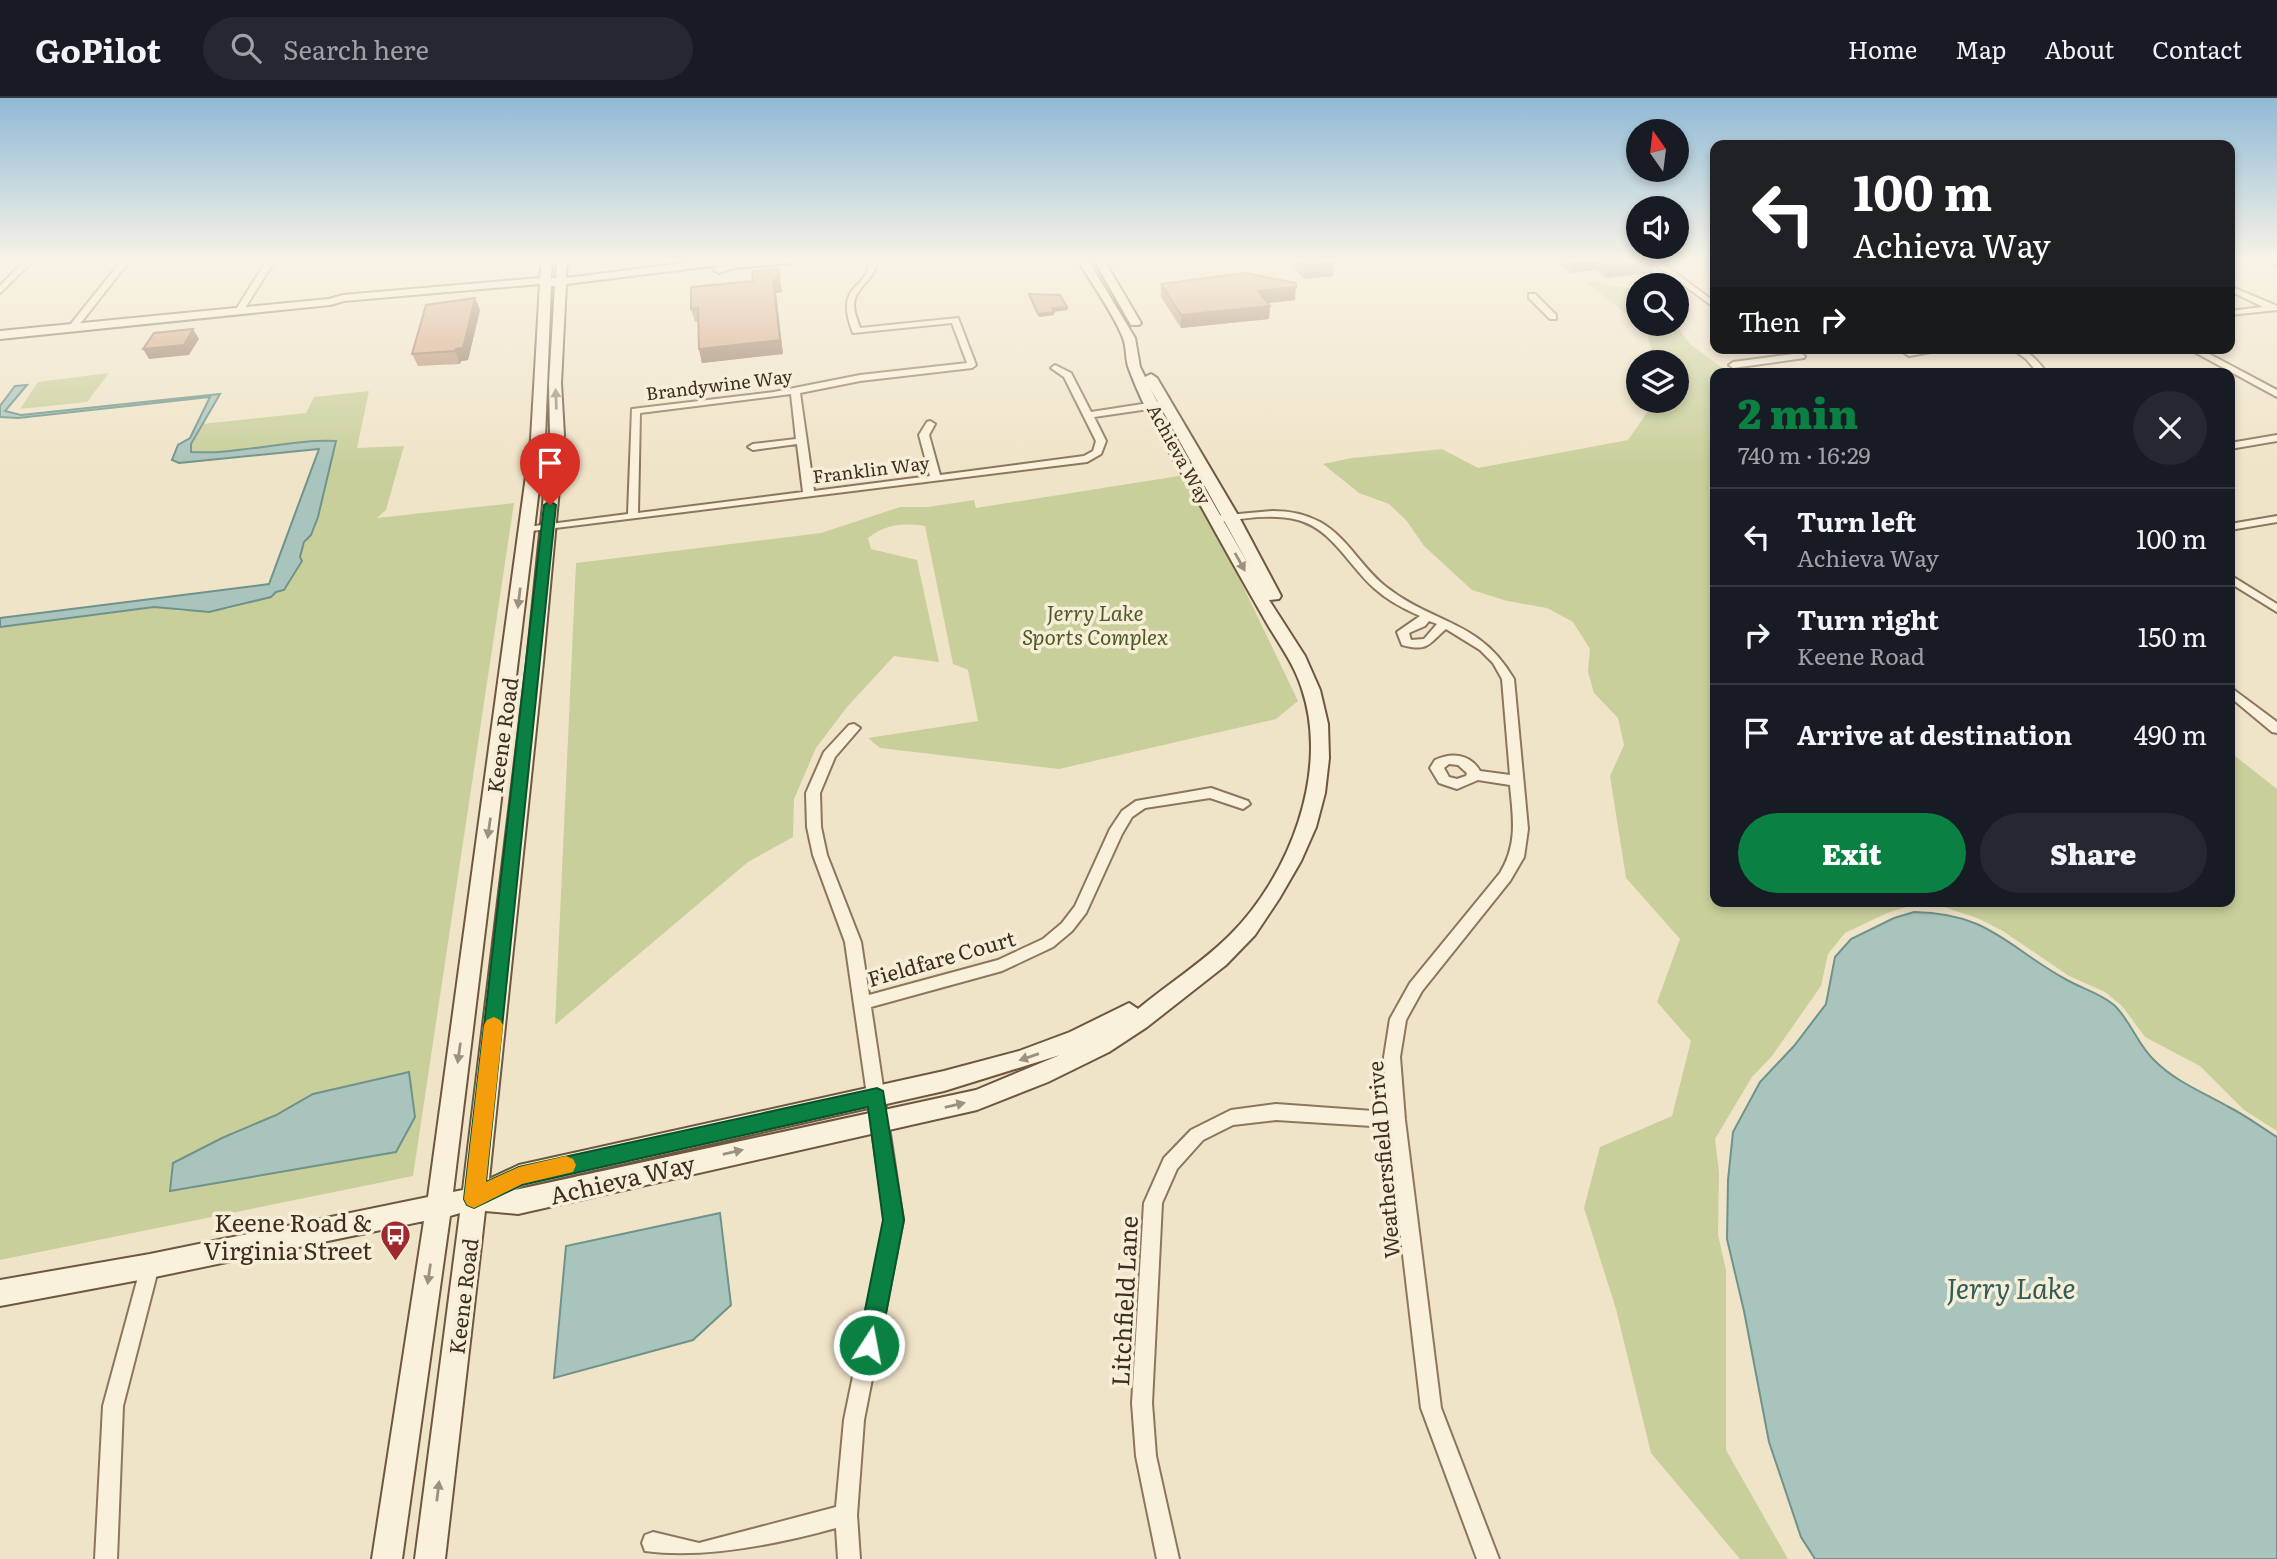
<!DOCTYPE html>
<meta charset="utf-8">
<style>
:root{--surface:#171b24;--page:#242831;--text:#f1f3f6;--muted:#9ea1a6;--line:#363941;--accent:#0b8043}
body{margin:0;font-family:Literata,serif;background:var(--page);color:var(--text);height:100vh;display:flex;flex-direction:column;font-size:26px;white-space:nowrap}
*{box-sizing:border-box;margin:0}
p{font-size:23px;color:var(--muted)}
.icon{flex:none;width:38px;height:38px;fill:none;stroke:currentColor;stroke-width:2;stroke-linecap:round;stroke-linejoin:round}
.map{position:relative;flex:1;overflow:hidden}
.panel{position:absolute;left:1710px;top:270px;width:525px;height:539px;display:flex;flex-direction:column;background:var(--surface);border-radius:14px;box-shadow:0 4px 10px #0003}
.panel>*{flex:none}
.top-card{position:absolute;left:1710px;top:42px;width:525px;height:214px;border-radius:14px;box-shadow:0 4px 10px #0003;background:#202124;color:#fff;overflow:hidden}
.needle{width:46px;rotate:346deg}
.fabs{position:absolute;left:1626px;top:21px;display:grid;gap:14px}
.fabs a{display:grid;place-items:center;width:63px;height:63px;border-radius:50%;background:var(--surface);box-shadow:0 4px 10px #0003;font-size:35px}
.pin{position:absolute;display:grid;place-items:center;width:60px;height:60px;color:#fff;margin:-72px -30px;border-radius:50% 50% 50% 0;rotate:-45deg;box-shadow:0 0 7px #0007}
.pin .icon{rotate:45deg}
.me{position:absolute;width:77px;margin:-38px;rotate:11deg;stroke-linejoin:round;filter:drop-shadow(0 0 5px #0008)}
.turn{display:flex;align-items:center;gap:24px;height:147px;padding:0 28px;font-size:32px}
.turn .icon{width:91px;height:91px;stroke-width:2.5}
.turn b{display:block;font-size:49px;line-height:60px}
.then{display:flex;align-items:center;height:66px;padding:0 28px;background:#0003;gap:14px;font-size:26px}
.round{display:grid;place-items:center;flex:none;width:74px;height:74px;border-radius:37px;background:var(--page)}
.headline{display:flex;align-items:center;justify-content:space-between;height:119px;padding:0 28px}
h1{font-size:42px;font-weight:800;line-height:52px;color:var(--accent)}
.button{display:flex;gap:14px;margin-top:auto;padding:14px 28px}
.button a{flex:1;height:80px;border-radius:42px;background:var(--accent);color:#fff;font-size:28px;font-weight:800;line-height:80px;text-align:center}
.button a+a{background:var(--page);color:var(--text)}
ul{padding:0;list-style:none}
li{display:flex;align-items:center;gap:21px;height:98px;padding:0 28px;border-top:2px solid var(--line)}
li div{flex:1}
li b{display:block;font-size:26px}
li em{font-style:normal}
header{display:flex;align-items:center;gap:42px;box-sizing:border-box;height:98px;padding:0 35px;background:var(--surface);border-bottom:2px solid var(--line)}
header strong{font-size:33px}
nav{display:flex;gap:38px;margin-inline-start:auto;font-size:24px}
.search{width:490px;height:63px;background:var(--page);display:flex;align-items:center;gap:18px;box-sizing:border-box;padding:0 24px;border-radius:38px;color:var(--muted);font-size:26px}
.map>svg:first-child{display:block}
.green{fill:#c9cf9b;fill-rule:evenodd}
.water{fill:#a9c4bc;stroke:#6f938a;stroke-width:2}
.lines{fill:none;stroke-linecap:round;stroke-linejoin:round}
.street-casing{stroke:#8d765c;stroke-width:4}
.secondary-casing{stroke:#6f573f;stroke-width:4}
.street{fill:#faf1dc;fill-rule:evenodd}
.secondary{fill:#faf1dc;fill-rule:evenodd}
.wall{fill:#b2896c}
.shaded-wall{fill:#916f58}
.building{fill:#cf9f7d;stroke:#916f58;stroke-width:2}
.oneway{fill:#9c907e}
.route{fill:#0b8043;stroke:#07532c;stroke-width:2}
.slow{fill:#f59e0b}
.labels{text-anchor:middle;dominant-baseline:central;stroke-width:7;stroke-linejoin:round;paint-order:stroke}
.far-street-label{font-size:18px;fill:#3d2e20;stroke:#f7eed8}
.park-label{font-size:21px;font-style:italic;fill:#4d5a26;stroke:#f7eed8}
.street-label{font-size:21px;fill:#3d2e20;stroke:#f7eed8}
.near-street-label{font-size:24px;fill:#3d2e20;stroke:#f7eed8}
.near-poi-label{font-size:24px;fill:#3d2e20;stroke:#f7eed8;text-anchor:end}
.near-water-label{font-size:28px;font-style:italic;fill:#2f5d5a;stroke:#f7eed8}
</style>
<header>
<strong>GoPilot</strong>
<div class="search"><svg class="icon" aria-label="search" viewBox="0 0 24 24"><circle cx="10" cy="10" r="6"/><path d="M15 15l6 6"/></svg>Search here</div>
<nav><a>Home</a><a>Map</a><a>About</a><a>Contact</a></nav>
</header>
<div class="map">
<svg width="2277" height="1461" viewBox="0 0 2277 1461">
<rect width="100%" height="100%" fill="#f0e4c8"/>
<path class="green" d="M1597 183 1612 188 1638 191V226H1675L1690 246 1729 275H1715V803H2230V654L2277 691V1033L2244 1012 2200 968 2145 939 2122 908 2105 894 2069 878 2003 833 1977 820 1941 808H1909L1887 815 1845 835 1828 856 1821 888 1772 958 1752 979 1715 1041 1719 1074 1718 1137 1726 1172V1352L1788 1461H1740L1651 1355 1616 1211 1584 1110 1600 1049 1672 1018 1691 943 1657 904 1680 841 1626 780 1610 678 1624 647 1618 620 1594 595 1588 574 1590 551 1573 524 1547 510 1507 503 1472 492 1424 448 1406 422 1389 406 1359 395 1323 366 1352 360 1442 351 1478 370 1628 342 1655 303H1676V264H1655L1646 232 1586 184Z
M109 275 87 304 20 311 38 284Z
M369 293 357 350 404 348 386 412 377 420 514 405 413 1078 0 1162V529L154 509 181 513 228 511 271 499 302 463C298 451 307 444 312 434 318 420 319 405 323 391 327 375 333 361 335 343 287 340 239 357 190 354L191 346 203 326 306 315 314 299ZM313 996 218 1082 170 1092 173 1065C219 1041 268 1022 313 996Z
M1185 377 1217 434 1298 603 1276 621 1059 671 880 650 868 640 978 623 968 572 953 566 925 428C903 425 886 426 868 440L871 451 917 462 939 564 894 558 847 609 816 650 794 701 793 739 748 764 555 927 576 465 821 435 900 409H928L974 402 976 410Z"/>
<path class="water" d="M27 287 5 313 21 317 220 296 191 346V354C239 357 287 341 336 343L318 419 311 437 304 444 300 459 302 463 284 492 276 494 271 499 209 514 154 509 0 529V520L269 486 319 351 179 365 172 362 178 347 190 340 210 299 18 320 0 319V308L15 288Z
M1914 814C1990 815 2008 850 2067 882 2083 891 2100 895 2114 907 2131 923 2138 948 2155 963 2175 983 2202 994 2227 1008 2245 1017 2261 1029 2277 1039V1461H1815L1801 1439 1769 1344 1744 1213 1727 1141 1728 1082 1733 1034 1760 984 1794 948 1826 906 1835 859 1851 841 1894 820Z
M409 974 415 1019 396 1054 170 1093 173 1065 222 1040 276 1017 313 996Z
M720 1115 731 1207 693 1242 554 1280 566 1148Z"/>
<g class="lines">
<defs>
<path id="street" d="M25 162H34L0 195V188Z
M122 162H130L76 231H70V227Z
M267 162H275L242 215H236L235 213Z
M869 162H877C877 181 854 189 854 207 854 215 858 223 860 230L958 220 976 267 972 270 860 283 800 295 814 393 930 378 919 337 927 324 930 323 935 326 929 337 940 377 1084 358 1093 353 1096 343 1064 279 1051 270 1055 267 1071 275 1091 314 1162 303 1167 306 1162 309 1094 319 1106 343 1101 356 1087 364 523 434 522 432 527 429 628 416 632 311 774 294 860 277 967 265 952 225 853 235C833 183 869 194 869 162ZM791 296 796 341 753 346 748 349 753 352 797 346 803 394 638 415 640 315Z
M1649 162H1658L1715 204V210Z
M2266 162H2277V167Z
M2230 188 2277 208V212L2230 217V213L2263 209 2230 193Z
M1529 196H1535L1556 217V221H1550L1529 200Z
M1897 250 1911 252 1953 250 1909 258Z
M2011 250C2028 250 2037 262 2047 275H2038L2026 261Z
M2187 250H2198L2277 292V299Z
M1801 255 1805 258 1804 260 1733 270 1729 267 1733 264Z
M2277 337V343L2230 351V345Z
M1273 413C1289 413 1305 416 1320 424 1347 439 1361 469 1385 488 1434 527 1479 521 1514 581L1528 731 1524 759 1510 783 1422 893 1406 922 1400 959 1405 1022 1441 1310 1499 1461H1477L1421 1310 1388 1029 1276 1022 1233 1027 1203 1042 1177 1071 1162 1105 1152 1305 1156 1358 1179 1461H1157L1136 1358 1132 1305 1144 1105 1164 1060 1191 1032 1231 1012 1276 1006 1387 1014 1384 959 1390 921 1410 885 1500 775C1518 745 1513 720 1510 687L1478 682 1457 691 1439 685 1430 670 1435 662C1452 654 1470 656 1480 673L1510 677 1502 581 1493 565 1480 552 1446 531C1428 546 1429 554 1402 547L1397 534 1420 518C1404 511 1387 502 1374 490 1349 468 1332 431 1298 422 1271 415 1242 421 1216 424L1211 421 1216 418ZM1429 523 1437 526 1424 541 1411 542 1409 535 1425 528ZM1449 666 1458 667 1467 675 1466 678 1457 681 1449 679 1444 670Z
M2277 418V424L2230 432V426Z
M2230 477 2277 506V514L2230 485Z
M2230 589 2277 624V635L2272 634 2230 599Z
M854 626 860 630 835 659 820 695 821 729 827 757 861 844 869 897 998 862 1043 841 1062 825 1075 808 1110 731 1122 713 1136 703 1211 690 1248 703 1250 706 1243 711 1210 700 1145 710 1132 719 1122 736 1086 815 1072 833 1053 849 1002 873 871 909 903 1122 864 1322 857 1417 860 1461H838L836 1430C778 1446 704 1461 645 1453L642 1445 645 1437 653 1434 699 1445 836 1409 844 1322 885 1122 845 844 813 757 807 729 806 695 824 654 849 627Z
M150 1159 157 1162 159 1168 123 1308 117 1461H95L103 1308 141 1168 143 1162Z"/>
<path id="secondary" d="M542 162H552L551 180H556L557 162H567L566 180 709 162H796L791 165 733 170 719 175 714 172 720 167 566 186 561 285 564 337 543 564 489 1081 519 1067 944 973 1019 953 1070 934 1129 905 1138 911C1168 886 1202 865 1229 838 1289 779 1330 674 1302 591 1294 565 1278 545 1265 522 1241 480 1218 439 1195 397 1171 357 1145 315 1129 271 1125 261 1127 250 1123 240 1114 216 1091 185 1078 162H1088L1135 240 1140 269 1145 279 1151 276 1157 280 1239 419 1281 498 1279 501 1269 502 1305 558 1320 592 1328 626 1329 660 1325 695 1316 729 1301 763 1279 801 1255 837 1226 867 1147 929 1109 954 1048 984 977 1012 518 1116 485 1113 445 1461H415L460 1115 450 1118 402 1461H372L424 1123 150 1180 0 1208V1182L150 1156 428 1099 531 341 540 186 344 203 330 207 0 241V233L329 201 343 197 540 180ZM551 188H555L549 285 550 337 527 564 463 1092 453 1094 545 341ZM1150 290 1251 471 1173 335ZM1060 957 976 992 515 1092 523 1088 944 993Z
M1094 162H1104L1141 225 1139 227H1131Z"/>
</defs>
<use href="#street" class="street-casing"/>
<use href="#secondary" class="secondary-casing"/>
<use href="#street" class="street"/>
<use href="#secondary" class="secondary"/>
</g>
<path class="wall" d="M1288 162H1331L1334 165 1333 178 1304 181Z
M1554 162H1650L1654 165 1652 175 1605 180 1596 172 1570 175Z
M778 171 782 194 776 195 783 256 702 265 699 251 698 223 695 224 691 211Z
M1161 186 1295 202 1267 205 1270 208 1269 221 1181 230 1161 199Z
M1029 196 1068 212 1054 213V217L1039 219 1029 199Z
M475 200 480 212 468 262 461 263 460 266 418 268 412 256Z"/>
<path class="shaded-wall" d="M1598 163 1596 172 1570 175 1572 166Z
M1334 165 1333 178 1304 181 1305 168Z
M1654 165 1652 175 1605 180 1608 170Z
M778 171 782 194 776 195 783 256 702 265 699 251 773 182Z
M1296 189 1295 202 1258 206V193Z
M475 200 480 212 468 262 461 263 460 266 455 253Z
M1270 208 1269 221 1181 230V217Z
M1067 209 1068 212 1053 214 1052 210Z
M1054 214V217L1039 219 1038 216Z
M193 231 199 241 189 257 149 261 143 251Z"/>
<path class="building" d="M1300 162H1331L1334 165 1305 168Z
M1568 162H1650L1654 165 1608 170 1598 163 1572 166Z
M778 171 779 181 773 182 780 242 699 251 698 210 691 211V189L753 183 752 173Z
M1245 175 1296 185V189L1258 193 1270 208 1181 217 1161 186Z
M1029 196 1060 197 1067 209 1052 210 1054 214 1038 216Z
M475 200 463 250 456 251 455 253 412 256 426 207Z
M193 231 184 247 143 251 154 235Z"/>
<defs><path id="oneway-solid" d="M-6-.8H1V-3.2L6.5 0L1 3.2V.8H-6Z" transform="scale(1.75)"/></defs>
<g class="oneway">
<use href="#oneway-solid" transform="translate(556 301) rotate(-92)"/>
<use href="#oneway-solid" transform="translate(1240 464) rotate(61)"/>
<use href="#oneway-solid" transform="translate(519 500) rotate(97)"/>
<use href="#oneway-solid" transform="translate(489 730) rotate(98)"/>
<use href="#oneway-solid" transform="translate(459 955) rotate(98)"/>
<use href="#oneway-solid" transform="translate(1029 959) rotate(161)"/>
<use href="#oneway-solid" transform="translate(955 1007) rotate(-13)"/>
<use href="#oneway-solid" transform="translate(733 1054) rotate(-13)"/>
<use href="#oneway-solid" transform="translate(429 1176) rotate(98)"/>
<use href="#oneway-solid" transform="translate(438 1393) rotate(-83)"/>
</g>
<linearGradient id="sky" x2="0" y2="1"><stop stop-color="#8fbad6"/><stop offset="0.44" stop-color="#f8f3e6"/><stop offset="1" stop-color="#f8f3e6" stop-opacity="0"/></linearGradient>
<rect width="2277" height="367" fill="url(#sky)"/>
<path class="route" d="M550 403 556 407 486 1084 519 1069 877 990 883 993 904 1122 880 1247 877 1255 869 1258 861 1255 858 1247 883 1122 868 1009 522 1087 474 1110 467 1107 464 1101 544 407Z"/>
<path class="slow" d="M494 919 500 922 503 927 486 1084 519 1069 566 1058 573 1061 576 1067 573 1074 522 1086 474 1110 467 1107 464 1101 484 927 487 922Z"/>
<defs>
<symbol id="bus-pin" viewBox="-11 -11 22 30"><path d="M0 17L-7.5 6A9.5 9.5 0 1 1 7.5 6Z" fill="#9e2a2b" stroke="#f7eed8"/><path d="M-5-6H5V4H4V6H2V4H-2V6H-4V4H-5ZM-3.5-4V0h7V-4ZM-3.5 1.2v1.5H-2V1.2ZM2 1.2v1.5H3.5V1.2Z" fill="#fff"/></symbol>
</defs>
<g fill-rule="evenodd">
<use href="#bus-pin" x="378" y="1120" width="35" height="47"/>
</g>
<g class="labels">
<g class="far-street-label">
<text transform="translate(719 286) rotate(-7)">Brandywine Way</text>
<text transform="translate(1180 356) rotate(61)">Achieva Way</text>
<text transform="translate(871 371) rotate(-7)">Franklin Way</text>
</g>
<g class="park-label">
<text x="1095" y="513">Jerry Lake<tspan x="1095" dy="24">Sports Complex</tspan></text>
</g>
<g class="street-label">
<text transform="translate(501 637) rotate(-82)">Keene Road</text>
<text transform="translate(941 859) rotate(-16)">Fieldfare Court</text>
<text transform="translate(1382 1062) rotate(-95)">Weathersfield Drive</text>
<text transform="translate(462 1198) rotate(-83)">Keene Road</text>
</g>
<g class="near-street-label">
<text transform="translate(622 1080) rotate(-13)">Achieva Way</text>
<text transform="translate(1123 1203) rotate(-87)">Litchfield Lane</text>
</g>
<g class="near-poi-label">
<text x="372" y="1123">Keene Road &amp;<tspan x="372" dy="28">Virginia Street</tspan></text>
</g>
<g class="near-water-label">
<text x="2011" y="1189">Jerry Lake</text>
</g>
</g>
</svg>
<div class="fabs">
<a><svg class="needle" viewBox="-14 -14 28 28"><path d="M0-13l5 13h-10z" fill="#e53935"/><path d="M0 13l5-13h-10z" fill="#9ea1a6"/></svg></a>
<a><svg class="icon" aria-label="sound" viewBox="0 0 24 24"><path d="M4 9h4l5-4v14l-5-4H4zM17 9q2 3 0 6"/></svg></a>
<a><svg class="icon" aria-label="search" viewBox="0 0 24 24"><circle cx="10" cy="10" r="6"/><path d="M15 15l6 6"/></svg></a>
<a><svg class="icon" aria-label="layers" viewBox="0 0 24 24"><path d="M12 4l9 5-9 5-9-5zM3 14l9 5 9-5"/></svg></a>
</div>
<div class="pin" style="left:550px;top:407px;background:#d93025"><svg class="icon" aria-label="arrive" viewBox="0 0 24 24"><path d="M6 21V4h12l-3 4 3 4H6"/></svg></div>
<svg class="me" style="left:869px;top:1247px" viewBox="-20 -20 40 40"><circle r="17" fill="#0b8043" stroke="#fff" stroke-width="3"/><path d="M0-11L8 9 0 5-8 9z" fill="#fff"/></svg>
<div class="top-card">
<div class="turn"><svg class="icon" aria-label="left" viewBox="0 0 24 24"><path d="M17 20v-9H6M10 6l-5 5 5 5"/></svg><div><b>100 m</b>Achieva Way</div></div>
<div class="then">Then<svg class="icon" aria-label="right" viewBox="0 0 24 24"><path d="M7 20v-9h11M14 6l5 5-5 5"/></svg></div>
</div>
<section class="panel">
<div class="headline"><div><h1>2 min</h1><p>740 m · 16:29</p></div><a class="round"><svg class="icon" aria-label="close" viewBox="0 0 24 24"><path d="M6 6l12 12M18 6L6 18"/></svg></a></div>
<ul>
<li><svg class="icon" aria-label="left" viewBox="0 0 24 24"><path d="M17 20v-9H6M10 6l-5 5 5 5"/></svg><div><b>Turn left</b><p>Achieva Way</p></div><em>100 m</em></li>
<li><svg class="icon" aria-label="right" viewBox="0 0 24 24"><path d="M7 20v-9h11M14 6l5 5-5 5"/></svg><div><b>Turn right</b><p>Keene Road</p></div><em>150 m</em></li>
<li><svg class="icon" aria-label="arrive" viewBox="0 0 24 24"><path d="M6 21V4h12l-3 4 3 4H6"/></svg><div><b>Arrive at destination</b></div><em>490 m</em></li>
</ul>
<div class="button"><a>Exit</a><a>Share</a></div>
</section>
</div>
